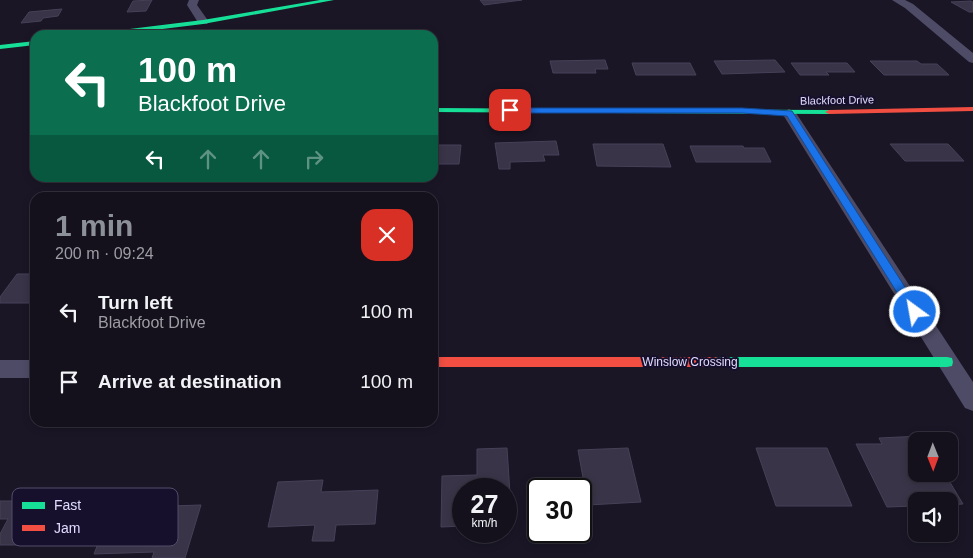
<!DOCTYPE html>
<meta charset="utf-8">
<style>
:root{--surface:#14101c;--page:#211e29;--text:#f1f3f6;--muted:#9d9da3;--line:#33303b;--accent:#8c9099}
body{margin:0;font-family:Helvetica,sans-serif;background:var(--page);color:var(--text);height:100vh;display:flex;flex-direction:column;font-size:19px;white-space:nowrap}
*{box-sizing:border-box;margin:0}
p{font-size:16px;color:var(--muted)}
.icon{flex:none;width:28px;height:28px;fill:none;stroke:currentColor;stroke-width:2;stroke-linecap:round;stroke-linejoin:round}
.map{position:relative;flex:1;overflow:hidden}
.panel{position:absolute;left:30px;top:192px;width:408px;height:235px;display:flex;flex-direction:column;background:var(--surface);border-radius:15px;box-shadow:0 2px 8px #0003,0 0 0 1px var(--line)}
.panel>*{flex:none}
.guide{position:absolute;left:30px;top:30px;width:408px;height:152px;border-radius:15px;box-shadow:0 2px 8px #0003,0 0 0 1px var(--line);background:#0b6e4f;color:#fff;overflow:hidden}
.needle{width:32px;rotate:179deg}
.controls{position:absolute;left:908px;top:432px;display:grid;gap:10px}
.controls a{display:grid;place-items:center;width:50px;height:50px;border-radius:10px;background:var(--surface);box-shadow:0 2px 8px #0003,0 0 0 1px var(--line);font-size:25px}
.speed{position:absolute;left:452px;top:478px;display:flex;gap:10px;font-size:25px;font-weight:700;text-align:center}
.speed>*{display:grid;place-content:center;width:65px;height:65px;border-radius:50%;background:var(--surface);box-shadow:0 2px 8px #0003,0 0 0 1px var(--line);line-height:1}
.speed small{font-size:12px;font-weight:400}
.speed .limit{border:2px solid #111;border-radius:8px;background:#fff;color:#111}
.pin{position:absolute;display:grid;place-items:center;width:42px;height:42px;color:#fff;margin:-21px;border-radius:10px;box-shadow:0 2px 8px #0006}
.me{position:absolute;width:55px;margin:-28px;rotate:328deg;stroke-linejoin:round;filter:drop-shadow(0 0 4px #0008)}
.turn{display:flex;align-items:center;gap:18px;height:105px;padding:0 25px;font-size:22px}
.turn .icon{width:65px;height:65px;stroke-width:2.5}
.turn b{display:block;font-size:35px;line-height:42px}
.lanes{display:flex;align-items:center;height:48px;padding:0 25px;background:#0003;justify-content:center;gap:25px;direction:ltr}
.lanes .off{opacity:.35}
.round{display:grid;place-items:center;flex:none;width:52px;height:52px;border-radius:15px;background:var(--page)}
.overview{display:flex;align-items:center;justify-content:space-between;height:85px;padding:0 25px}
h1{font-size:30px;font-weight:700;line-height:38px;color:var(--accent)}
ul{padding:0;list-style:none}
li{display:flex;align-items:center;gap:15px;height:70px;padding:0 25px}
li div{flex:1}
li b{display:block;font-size:19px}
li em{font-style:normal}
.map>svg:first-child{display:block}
.building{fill:#393447;stroke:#474158}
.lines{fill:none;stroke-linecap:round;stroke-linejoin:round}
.street{fill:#4e4b67;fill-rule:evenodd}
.fast{fill:#16e098;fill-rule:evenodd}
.jam{fill:#f24e42;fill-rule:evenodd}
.route{fill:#1a73e8;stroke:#114b97}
.labels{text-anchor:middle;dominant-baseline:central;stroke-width:4;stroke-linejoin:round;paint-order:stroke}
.far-street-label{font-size:11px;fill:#e1dbff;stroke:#16102c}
.street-label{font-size:12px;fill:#e1dbff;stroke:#16102c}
.key{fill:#16102c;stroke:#534d6b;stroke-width:1}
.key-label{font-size:14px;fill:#e1dbff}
</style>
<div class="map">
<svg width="973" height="558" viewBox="0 0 973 558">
<rect width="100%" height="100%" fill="#1a1626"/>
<path class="building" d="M152 0 146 11 127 12 133 1Z
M480 0H522L484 5Z
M971 1 973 2V12H969L951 2Z
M62 9 58 16 43 18 41 21 21 23 29 12Z
M605 60 608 69H595L596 73H553L550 61Z
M775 60 785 72 722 74 714 61Z
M870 61H917L921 64H937L949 75H884Z
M632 63H690L696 75H636Z
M791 63H847L855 72H826L829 75H800Z
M556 141 559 155H543L545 161 510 162V169H499L495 143Z
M593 144H663L671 167 597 166Z
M890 144H948L964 161H905Z
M432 145H461L459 164H432Z
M690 146H743L744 148H764L771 162H696Z
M17 274H35V303H0V297Z
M922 436 925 441H916V474H945L963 504 949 505V501H916V506L887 507 856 444H882L879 438Z
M507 448 512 524H506V489H464V526L441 527 442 476 477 475V449Z
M628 448 641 502 588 505 578 450Z
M756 448H827L852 506H776Z
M323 480 321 492 378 490 375 524 336 525 334 541H312L315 525 268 527 278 482Z
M0 501H73L52 545H0V534L8 519H0Z
M201 505 185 558H152L154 552 94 554 112 508Z"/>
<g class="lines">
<path class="street" d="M189 0H199L197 5 209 22 207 24H199L187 5Z
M892 0H905L913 4 973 53V63L969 62 905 8Z
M789 109 796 113 973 382V411L965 408 782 113Z
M0 360H35V378H0Z"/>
<path class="fast" d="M320 0H334L203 24 114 35H94L97 33 203 20Z
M35 41V45L0 49V45Z
M432 108 829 110 833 112 829 114 432 112Z
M715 357H947L952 358 953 362 952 366 947 367H715L710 366 709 362 710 358Z"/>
<path class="jam" d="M973 107V111L829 114 825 112 829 110Z
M432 357H715L720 358 721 362 720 366 715 367H432Z"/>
</g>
<path class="route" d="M507 108H742L792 111 921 312 920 315H911L787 116 742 113H510L507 112Z"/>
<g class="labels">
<g class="far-street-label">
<text transform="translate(837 100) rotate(-1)">Blackfoot Drive</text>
</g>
<g class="street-label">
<text x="690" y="362">Winslow Crossing</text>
</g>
</g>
<rect x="12" y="488" width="166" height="58" rx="8" class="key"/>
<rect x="22" y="502" width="23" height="7" fill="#16e098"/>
<rect x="22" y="525" width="23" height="6" fill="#f24e42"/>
<g class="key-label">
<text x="54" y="510">Fast</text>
<text x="54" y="533">Jam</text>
</g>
</svg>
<div class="controls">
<a><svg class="needle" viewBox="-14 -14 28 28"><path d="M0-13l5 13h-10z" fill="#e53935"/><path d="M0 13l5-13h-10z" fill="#9d9da3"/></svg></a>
<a><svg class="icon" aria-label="sound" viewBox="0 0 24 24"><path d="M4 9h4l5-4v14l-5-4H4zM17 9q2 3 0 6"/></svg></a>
</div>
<div class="speed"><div>27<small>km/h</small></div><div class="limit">30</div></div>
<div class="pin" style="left:510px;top:110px;background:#d93025"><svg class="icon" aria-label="arrive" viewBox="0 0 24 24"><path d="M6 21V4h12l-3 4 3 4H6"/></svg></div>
<svg class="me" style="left:915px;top:312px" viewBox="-20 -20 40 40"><circle r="17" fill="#1a73e8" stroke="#fff" stroke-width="3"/><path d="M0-11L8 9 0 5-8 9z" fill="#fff"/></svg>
<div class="guide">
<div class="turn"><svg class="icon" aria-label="left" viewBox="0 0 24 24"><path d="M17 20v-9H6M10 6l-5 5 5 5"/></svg><div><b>100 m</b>Blackfoot Drive</div></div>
<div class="lanes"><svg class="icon" aria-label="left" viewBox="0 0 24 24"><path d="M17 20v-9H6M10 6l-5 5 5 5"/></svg><svg class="icon off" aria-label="ahead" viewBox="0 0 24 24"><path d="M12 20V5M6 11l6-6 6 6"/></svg><svg class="icon off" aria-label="ahead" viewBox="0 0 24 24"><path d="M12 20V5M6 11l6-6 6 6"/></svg><svg class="icon off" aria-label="right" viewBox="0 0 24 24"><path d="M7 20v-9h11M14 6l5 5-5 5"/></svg></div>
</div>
<section class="panel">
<div class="overview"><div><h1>1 min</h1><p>200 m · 09:24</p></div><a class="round" style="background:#d93025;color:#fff"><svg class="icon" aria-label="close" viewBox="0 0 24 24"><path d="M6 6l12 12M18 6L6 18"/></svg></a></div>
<ul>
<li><svg class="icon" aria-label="left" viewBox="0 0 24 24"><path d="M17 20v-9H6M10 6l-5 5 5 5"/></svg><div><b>Turn left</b><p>Blackfoot Drive</p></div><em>100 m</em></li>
<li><svg class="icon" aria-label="arrive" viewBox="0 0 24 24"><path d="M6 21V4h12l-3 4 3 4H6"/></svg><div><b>Arrive at destination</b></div><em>100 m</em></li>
</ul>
</section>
</div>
